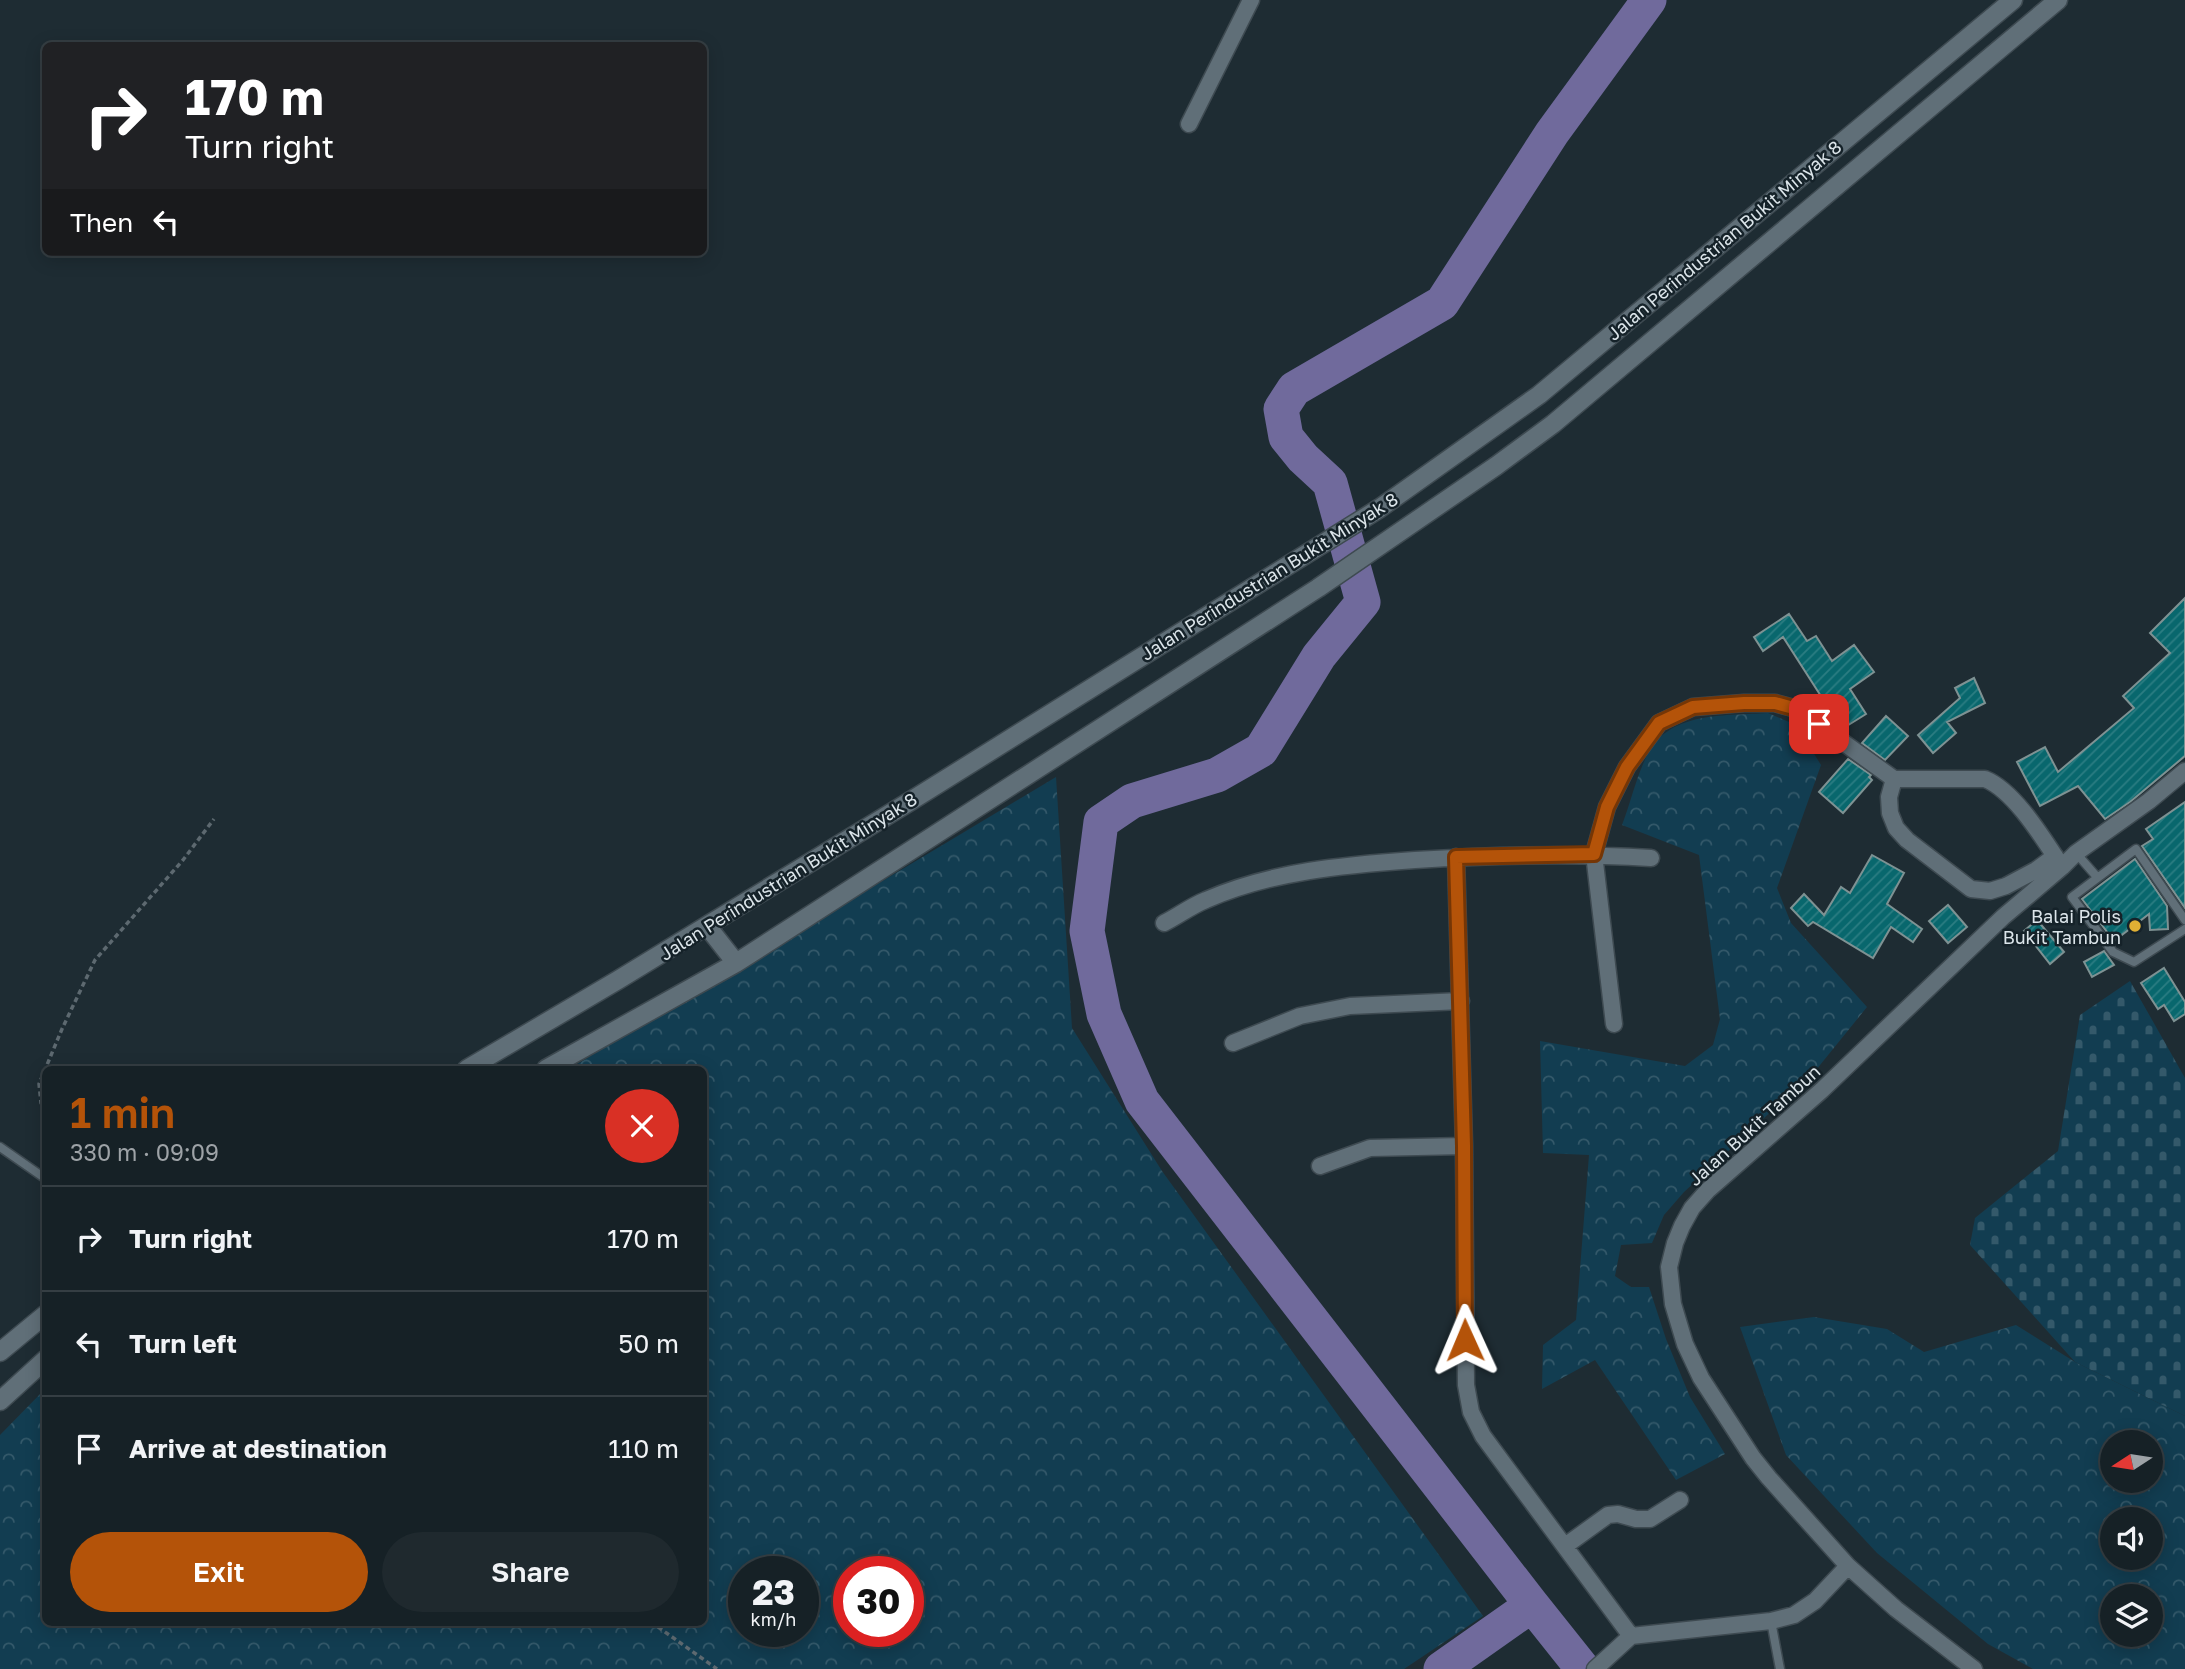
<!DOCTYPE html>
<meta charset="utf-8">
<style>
:root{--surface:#162126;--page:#1f292e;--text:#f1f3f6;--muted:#9ea3a7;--line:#353e43;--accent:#b45309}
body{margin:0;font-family:"Golos Text",sans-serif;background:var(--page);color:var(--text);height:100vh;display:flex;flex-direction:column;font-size:26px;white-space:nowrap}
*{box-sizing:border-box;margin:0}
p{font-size:23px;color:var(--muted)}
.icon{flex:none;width:38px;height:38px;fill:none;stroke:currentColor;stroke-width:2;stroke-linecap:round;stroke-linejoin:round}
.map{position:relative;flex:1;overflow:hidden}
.side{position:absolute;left:42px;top:1066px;width:665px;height:560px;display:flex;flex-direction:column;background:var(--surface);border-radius:10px;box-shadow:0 4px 18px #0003,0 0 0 2px var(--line)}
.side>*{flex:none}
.banner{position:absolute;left:42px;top:42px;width:665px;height:214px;border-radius:10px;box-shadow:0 4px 18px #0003,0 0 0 2px var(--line);background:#202124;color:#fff;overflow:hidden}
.needle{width:46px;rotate:258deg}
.controls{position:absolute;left:2100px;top:1430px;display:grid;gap:14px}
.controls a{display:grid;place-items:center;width:63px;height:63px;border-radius:50%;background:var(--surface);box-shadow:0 4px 18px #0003,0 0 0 2px var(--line);font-size:35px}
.speed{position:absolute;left:728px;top:1556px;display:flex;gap:14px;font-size:35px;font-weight:700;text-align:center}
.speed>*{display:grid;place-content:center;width:91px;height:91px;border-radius:50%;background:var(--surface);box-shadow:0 4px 18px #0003,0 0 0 2px var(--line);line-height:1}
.speed small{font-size:18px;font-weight:400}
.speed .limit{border:10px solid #d22;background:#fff;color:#111}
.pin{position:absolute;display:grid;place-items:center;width:60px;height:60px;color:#fff;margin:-30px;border-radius:14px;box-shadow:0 4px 10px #0006}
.me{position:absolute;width:77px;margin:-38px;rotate:359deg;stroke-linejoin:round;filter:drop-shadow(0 0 5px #0008)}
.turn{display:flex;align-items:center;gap:24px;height:147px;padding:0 28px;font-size:32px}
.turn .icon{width:91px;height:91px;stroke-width:2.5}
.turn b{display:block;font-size:49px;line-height:60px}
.then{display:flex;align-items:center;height:66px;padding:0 28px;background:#0003;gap:14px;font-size:26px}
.round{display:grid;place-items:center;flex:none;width:74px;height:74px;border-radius:37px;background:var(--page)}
.headline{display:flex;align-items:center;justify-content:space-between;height:119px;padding:0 28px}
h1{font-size:42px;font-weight:600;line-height:52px;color:var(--accent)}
.primary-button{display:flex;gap:14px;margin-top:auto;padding:14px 28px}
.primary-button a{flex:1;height:80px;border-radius:42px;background:var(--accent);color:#fff;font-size:28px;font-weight:600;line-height:80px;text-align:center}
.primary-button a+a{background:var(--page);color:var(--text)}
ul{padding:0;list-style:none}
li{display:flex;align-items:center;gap:21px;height:105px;padding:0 28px;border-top:2px solid var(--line)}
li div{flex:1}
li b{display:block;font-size:26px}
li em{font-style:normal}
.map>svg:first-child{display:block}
.forest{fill:url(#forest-crowns);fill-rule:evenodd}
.cemetery{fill:url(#cemetery-stones)}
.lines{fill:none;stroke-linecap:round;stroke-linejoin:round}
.river{stroke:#706a9c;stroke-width:35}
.building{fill:url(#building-hatch);stroke:#7e9293;stroke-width:2}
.service-casing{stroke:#3e4a51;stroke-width:11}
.minor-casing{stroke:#3e4a51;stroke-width:19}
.tertiary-casing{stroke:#3e4a51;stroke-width:21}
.path{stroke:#5d6970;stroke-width:3.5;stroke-dasharray:5 3.5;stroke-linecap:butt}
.service{stroke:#606f78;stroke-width:8}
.minor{stroke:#606f78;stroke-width:16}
.tertiary{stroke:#606f78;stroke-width:18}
.route-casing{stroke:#753606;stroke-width:18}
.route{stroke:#b45309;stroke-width:12}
.poi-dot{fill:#e0b034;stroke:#152229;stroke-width:2.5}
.labels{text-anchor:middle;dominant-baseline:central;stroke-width:5;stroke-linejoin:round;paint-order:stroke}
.street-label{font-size:18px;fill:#dce5ea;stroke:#152229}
.poi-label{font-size:18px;fill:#dce5ea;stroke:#152229;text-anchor:end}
</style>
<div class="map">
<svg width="2185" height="1669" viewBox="0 0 2185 1669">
<defs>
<pattern id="forest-crowns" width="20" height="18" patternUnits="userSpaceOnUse" patternTransform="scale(1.75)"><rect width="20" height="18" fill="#123d51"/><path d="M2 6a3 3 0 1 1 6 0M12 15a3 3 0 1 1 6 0" fill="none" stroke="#34596a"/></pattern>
<pattern id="cemetery-stones" width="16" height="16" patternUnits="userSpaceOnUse" patternTransform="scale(1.75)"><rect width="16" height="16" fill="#123d51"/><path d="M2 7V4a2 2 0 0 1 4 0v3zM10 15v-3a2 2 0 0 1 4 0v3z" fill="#34596a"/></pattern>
<pattern id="building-hatch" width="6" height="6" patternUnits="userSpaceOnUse" patternTransform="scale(1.75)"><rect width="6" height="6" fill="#08676d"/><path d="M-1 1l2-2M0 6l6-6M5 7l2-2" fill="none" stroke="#2b7d82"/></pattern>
</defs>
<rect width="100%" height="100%" fill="#1e2c33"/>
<path class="forest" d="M1768 713 1796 725 1821 765 1777 888 1791 923 1867 1007 1816 1070 1684 1192 1664 1215 1652 1243 1621 1245 1615 1276 1631 1287H1649L1666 1339 1690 1397 1725 1454 1676 1480 1595 1360 1542 1389 1543 1345 1576 1320 1589 1155 1543 1153 1540 1041 1685 1066 1713 1045 1720 1019 1699 855 1622 825C1631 802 1637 773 1649 752 1671 711 1728 716 1768 713Z
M1056 777 1072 1028 1162 1171 1483 1616 1404 1669H0V1435L45 1389 46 1622H704V1069H569ZM744 1572H803V1631H744ZM849 1572H908V1631H849Z
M1814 1317 1887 1329 1924 1352 2016 1325 2075 1362 2185 1416V1669H2033L1988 1644 1877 1553 1786 1455 1740 1327ZM2112 1442H2151V1480H2112ZM2112 1519H2151V1558H2112ZM2112 1596H2151V1634H2112Z"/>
<path class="cemetery" d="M2130 981 2185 1078V1416L2075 1362 1970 1245 1975 1218 2058 1151 2080 1015Z"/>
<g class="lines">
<path class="river" d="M1532 1605 1142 1101 1104 1014 1087 931 1101 822 1132 801 1217 775 1261 750 1319 656 1363 602 1330 483 1303 458 1286 437 1281 409 1294 389 1442 303 1552 133 1649 0
M1441 1669 1532 1605 1583 1669"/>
</g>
<path class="building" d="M2185 598V756L2130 802 2105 819 2078 786 2040 806 2017 762 2045 747 2058 772 2134 708 2123 696 2170 653 2150 633Z
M1789 614 1807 641 1816 636 1832 661 1854 645 1874 672 1850 689 1866 714 1842 729 1783 637 1763 651 1754 637Z
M1974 678 1985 703 1947 722 1956 733 1933 753 1918 735 1960 698 1955 688Z
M1886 716 1908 736 1885 760 1862 743Z
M1848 759 1871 775 1869 777 1872 780 1843 813 1819 792Z
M2185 802V908L2142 846 2153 839 2146 829Z
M1872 855 1904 873 1887 904 1922 929 1913 942 1891 927 1873 958 1813 922 1808 926 1791 908 1804 894 1824 915 1841 887 1850 893Z
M2135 859 2167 906 2168 929 2150 930 2149 914 2114 941 2082 899Z
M1948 905 1967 927 1948 943 1929 921Z
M2037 920 2064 952 2050 964 2024 931Z
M2104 951 2114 965 2092 977 2084 962Z
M2164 968 2185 1002V1014L2174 1021 2164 1005 2158 1009 2141 983Z"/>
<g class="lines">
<defs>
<path id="service" d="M2076 853 2097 877
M2185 920 2136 849 2072 897 2113 952 2134 962 2185 929
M0 1147 46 1179
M1771 1621 1780 1669"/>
<path id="minor" d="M1189 124 1251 0
M1894 779 1889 797 1890 813 1896 828 1907 840 1971 889 1990 891 2006 886 2036 870 2055 856
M1456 857 1464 1146 1466 1385 1471 1412 1483 1436 1631 1636
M1164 923C1178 916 1191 906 1206 900 1272 871 1345 865 1415 860 1494 855 1572 853 1651 858
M1614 1024 1594 854 1607 807 1627 767 1659 723 1693 707 1744 703H1775L1797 709 1894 779H1985C2015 791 2044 840 2062 867
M1233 1043 1300 1016 1350 1006 1461 1001
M1320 1166 1370 1148 1464 1146
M1565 1546 1608 1515 1618 1514 1636 1519H1650L1680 1500
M1595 1669 1631 1636 1771 1621 1794 1615 1815 1601 1848 1566
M1974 1669 1896 1609 1848 1566 1769 1478 1753 1458 1701 1378 1685 1344 1673 1304 1669 1267 1675 1243 1682 1226 1692 1208 1708 1190 1822 1090 2003 917 2062 867 2076 853 2149 801 2185 771"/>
<path id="tertiary" d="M707 926 736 963
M467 1069 618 980 909 802 1380 508 1539 395 2013 0
M546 1069 736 963 1318 588 1496 466 1553 424 2058 0
M0 1352 46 1314
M0 1401 46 1359"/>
</defs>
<use href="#service" class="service-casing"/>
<use href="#minor" class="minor-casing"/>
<use href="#tertiary" class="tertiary-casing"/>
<path class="path" d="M46 1112 41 1103 39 1084 62 1029 95 960 183 860 214 819
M651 1622 717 1669"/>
<use href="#service" class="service"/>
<use href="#minor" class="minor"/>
<use href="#tertiary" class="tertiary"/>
</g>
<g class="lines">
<defs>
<path id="route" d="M1465 1340 1464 1146 1456 857 1594 854 1607 807 1627 767 1659 723 1693 707 1744 703H1775L1797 709 1819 724"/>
</defs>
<use href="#route" class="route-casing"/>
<use href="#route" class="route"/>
</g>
<circle class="poi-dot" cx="2135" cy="926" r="7"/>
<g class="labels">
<g class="street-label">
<text transform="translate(1724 240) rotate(-40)">Jalan Perindustrian Bukit Minyak 8</text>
<text transform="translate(1269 576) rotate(-32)">Jalan Perindustrian Bukit Minyak 8</text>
<text transform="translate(788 876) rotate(-32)">Jalan Perindustrian Bukit Minyak 8</text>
<text transform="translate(1754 1125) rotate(-42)">Jalan Bukit Tambun</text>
</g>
<g class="poi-label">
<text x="2121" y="916">Balai Polis<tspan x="2121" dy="21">Bukit Tambun</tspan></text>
</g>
</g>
</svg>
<div class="controls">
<a><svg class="needle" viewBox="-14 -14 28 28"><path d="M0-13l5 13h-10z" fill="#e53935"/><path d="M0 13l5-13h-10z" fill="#9ea3a7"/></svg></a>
<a><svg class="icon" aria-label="sound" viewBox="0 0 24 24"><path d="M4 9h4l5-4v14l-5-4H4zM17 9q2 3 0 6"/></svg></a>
<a><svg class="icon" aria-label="layers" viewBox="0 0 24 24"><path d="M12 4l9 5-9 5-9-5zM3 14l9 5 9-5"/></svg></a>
</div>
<div class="speed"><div>23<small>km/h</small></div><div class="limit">30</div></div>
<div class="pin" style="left:1819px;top:724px;background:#d93025"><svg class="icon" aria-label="arrive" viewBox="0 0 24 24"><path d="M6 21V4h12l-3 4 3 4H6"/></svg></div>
<svg class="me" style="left:1465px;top:1340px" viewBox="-20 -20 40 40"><path d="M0-17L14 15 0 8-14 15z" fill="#b45309" stroke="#fff" stroke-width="4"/></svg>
<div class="banner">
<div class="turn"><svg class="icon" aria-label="right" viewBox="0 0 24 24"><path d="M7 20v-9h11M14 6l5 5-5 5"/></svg><div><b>170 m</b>Turn right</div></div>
<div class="then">Then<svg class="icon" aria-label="left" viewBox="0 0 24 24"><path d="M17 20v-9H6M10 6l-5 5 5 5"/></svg></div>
</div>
<section class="side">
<div class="headline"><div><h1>1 min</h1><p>330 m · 09:09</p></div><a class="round" style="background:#d93025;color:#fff"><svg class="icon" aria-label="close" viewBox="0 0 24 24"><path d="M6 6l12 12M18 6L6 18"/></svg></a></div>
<ul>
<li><svg class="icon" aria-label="right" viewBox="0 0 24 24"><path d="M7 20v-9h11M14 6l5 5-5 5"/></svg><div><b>Turn right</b></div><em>170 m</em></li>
<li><svg class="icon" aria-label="left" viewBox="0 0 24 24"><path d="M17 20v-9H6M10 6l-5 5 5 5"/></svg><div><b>Turn left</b></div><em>50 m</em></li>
<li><svg class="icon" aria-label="arrive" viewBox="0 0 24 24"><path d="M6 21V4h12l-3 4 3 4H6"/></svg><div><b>Arrive at destination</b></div><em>110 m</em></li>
</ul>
<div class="primary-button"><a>Exit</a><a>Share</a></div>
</section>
</div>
